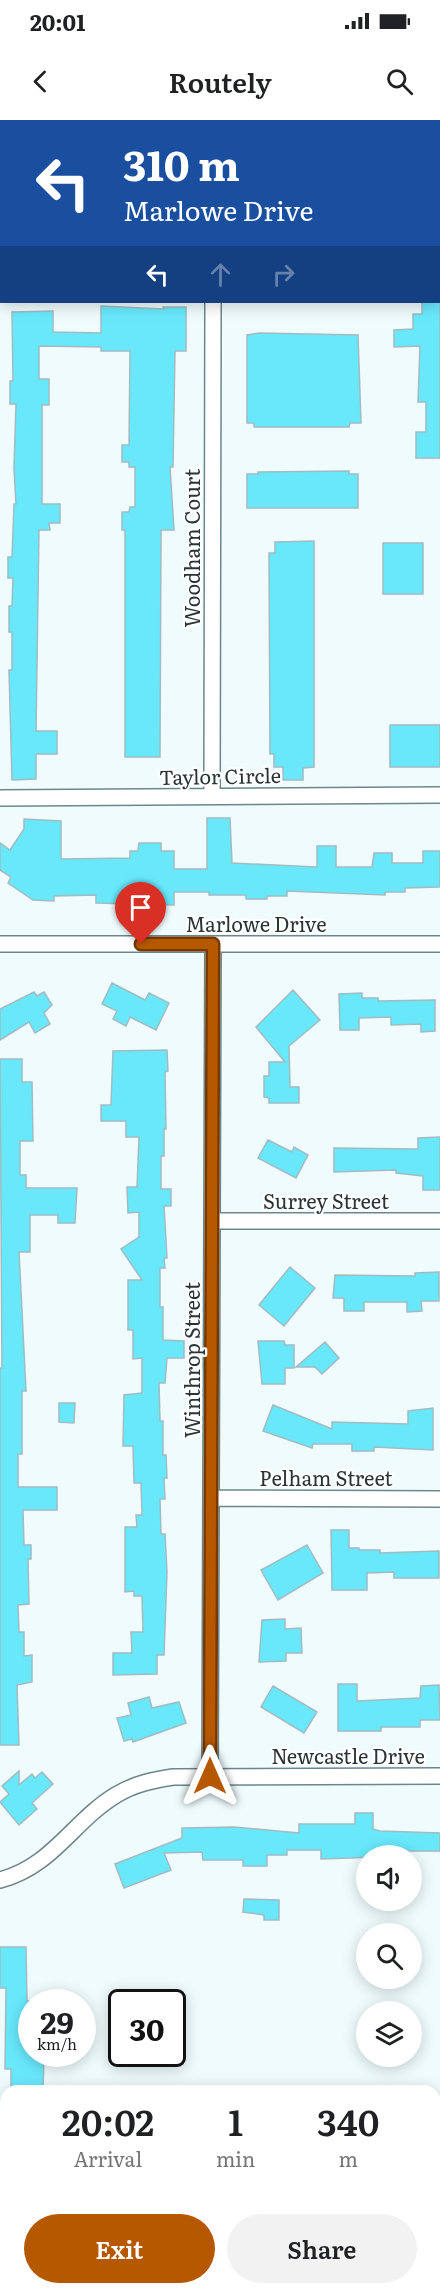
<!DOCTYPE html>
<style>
:root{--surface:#fff;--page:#f2f2f2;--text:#202124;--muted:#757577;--accent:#b55800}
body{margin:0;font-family:Literata,serif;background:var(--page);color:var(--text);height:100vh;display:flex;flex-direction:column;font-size:22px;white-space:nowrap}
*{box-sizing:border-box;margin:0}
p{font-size:20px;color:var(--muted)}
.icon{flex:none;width:33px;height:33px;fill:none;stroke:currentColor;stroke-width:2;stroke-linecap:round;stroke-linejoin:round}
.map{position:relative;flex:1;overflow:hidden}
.details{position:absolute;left:0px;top:1965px;width:441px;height:210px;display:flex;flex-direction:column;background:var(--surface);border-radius:18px 18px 0 0;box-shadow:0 3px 15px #0003}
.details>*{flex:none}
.hud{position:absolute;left:0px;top:0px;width:441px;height:183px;box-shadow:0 3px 15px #0003;background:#1a4fa0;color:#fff;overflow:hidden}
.tools{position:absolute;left:356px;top:1725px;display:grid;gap:12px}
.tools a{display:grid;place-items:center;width:66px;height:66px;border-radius:50%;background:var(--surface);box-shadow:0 3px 15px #0003;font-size:30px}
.speed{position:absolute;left:18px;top:1869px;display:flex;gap:12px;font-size:30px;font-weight:700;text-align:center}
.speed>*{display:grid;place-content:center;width:78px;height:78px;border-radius:50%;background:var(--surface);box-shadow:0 3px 15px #0003;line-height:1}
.speed small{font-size:15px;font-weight:400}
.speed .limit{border:3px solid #111;border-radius:9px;background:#fff;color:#111}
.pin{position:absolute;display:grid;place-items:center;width:51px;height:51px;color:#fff;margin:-62px -26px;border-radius:50% 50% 50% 0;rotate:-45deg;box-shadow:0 0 6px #0007}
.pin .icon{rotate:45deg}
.me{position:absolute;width:66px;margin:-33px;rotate:0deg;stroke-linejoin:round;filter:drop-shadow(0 0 4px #0008)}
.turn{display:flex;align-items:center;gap:21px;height:126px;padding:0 24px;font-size:27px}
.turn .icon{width:78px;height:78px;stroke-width:2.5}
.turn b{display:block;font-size:42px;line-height:51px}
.lanes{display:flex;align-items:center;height:57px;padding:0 24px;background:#0003;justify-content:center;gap:30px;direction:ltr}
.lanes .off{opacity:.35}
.eta{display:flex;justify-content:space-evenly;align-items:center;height:102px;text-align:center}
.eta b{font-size:36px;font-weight:600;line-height:42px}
.action{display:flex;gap:12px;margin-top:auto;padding:12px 24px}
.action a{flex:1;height:69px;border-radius:36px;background:var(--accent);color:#fff;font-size:24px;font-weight:600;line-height:69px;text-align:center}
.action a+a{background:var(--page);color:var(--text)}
.status{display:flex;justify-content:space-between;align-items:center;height:42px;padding:0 30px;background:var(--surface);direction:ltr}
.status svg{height:16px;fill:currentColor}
header{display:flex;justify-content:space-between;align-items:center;height:78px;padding:0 24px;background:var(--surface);font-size:27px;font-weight:600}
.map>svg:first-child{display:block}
.building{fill:#69e8fc;stroke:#9fbcc1;stroke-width:1.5}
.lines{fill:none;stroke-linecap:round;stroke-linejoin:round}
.service-casing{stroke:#6b878c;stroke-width:10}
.minor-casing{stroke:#6b878c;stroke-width:18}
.service{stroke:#fff;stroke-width:8}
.minor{stroke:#fff;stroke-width:15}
.route-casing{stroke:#763900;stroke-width:15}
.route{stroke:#b55800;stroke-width:10}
.labels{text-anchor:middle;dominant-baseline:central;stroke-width:4.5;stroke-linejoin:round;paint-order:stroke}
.street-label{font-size:20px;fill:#293437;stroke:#fff}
</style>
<div class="status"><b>20:01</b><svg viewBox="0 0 49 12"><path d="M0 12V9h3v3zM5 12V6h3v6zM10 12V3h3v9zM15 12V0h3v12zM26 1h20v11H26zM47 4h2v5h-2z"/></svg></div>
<header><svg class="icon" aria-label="back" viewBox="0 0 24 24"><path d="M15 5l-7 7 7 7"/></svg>Routely<svg class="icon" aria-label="search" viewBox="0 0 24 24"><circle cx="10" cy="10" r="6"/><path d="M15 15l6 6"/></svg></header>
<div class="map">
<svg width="440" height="2175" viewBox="0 0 440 2175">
<rect width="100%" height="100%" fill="#effbfd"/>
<path class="building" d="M422 182H440V338H416V312H426V282H418L420 226 394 227V210L413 209V194H422Z
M101 186 164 189 163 187H186V231H175L173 347H170L174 410H161L160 637H125V410H122V392H129L130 387H135V347H129V342H122V325H129L130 231H101V227L39 226V259H49V285H42V384H60V403H49L50 410H39L36 611H57V634H36V659L12 660 9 550H12V512H9V486H12L13 458H8V437H12L14 384H16L14 348 16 284H10V261H13L12 192 53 191V212L101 213Z
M259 213 358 215 361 303H350L349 307H254V303H247V215Z
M349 351V354H358V388H247V354H258V352Z
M314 421V647L303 648V660H283V647H274V634H270L269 433H275V422Z
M383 423H423V474H383Z
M390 605H440V647H390Z
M207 698H230L232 743 317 747V726H336V747H372L374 733H392V743H423V731H440V767L405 768V772H385V775L287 771V776H267V779H246V775H209V772H174V785L96 783V775L54 776V781L33 780 8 763 11 757 0 750V723L10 730 24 709V699L61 701V739L130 738V731H138L139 723H161V731H174V749H207Z
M112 863 145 880 149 873 169 883 156 910 130 897 126 906 113 899 117 891 102 884Z
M293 870 320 900 289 926 290 967H299V983H269V978L264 977V956H269V942H285L256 907Z
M34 872 37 876 44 872 52 885 44 893 50 904 35 913 29 902 0 920V889Z
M362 873V878H378V881L435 880V911L421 912V904L391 905V897L359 898V910H340L339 874Z
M167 930 168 951 165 952 166 1009H164V1036H161V1069H171V1086H164L167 1138H164L165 1148H160V1187H163V1220L184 1221V1238H167L165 1263H159L160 1301H163V1335H166L167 1358H164L165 1379H160L161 1414H165L167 1452 164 1535H157V1554L113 1555V1533H132L131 1512H143L142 1476H134V1471L125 1472V1407H137L136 1395H142L141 1363H134L133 1326H123L124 1275 142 1273V1238L133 1239V1210H128V1160H142L121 1129 139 1117V1092L128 1093 127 1067H137L139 1017H126V1001H101V985H111L113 931Z
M0 939H22V962H32L33 1021H20V1055H26V1068H77L75 1103H58V1095H30V1132H19L26 1271H22V1334H18V1367H57V1390H23L24 1425H31V1439H28L29 1484 18 1485 19 1512H24V1536L32 1535V1562L17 1565 19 1625H0V1248H2Z
M440 1017V1070H423V1056L396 1053V1050L334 1052V1028L418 1029V1018Z
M268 1020 292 1032 294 1027 308 1035 296 1058 258 1038Z
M290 1147 315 1168 284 1206 259 1185Z
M439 1152V1181H421L422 1191 407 1192V1182H364V1191H344V1178H333L335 1155 415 1156V1153Z
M258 1221H284L285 1225H294V1248H285V1264H262Z
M325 1222 339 1238 322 1254 315 1247H296Z
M59 1283H75L74 1303 59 1302Z
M273 1285 332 1309V1302L408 1304V1291L433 1288V1330L374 1327V1331H352V1324H313L312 1328 263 1311Z
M331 1410H349V1428H359V1430H380V1433L439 1431V1458H394V1452L367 1453V1470H332Z
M307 1425 323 1453 278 1480 261 1450Z
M285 1499V1509L301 1508 302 1533H286V1541L259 1542 262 1500Z
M338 1564H357V1581L420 1578 421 1566 439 1565 440 1600H420V1607H381V1611H338Z
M273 1566 317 1592 304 1613 261 1587Z
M149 1577 152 1588 179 1582 186 1603 133 1622 132 1619 124 1621 117 1598 131 1595 128 1583Z
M19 1651V1665L32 1654 35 1658 42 1652 53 1664 32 1683 37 1689 19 1705 0 1682 9 1674 2 1666Z
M355 1693H373V1709L380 1711 440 1713V1731H408V1736L321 1739V1730H287V1735H267V1746H243V1740H203L202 1732 164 1733 171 1750 124 1768 115 1744 182 1718V1708L234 1707 299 1713V1704H355Z
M244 1779 279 1780V1800H264V1795L243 1792Z
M0 1827H26L27 1881H32V1934H44L43 1971H11V1949H5L6 1868H0Z"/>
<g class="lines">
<defs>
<path id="service" d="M0 2142H6"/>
<path id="minor" d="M111 0V2
M298 0V2
M0 141H2
M212 676 213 182
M0 678 440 675
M0 824H440
M212 1101H440
M212 1378 440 1379
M210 1656 213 824
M0 1760C53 1746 73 1701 116 1675 134 1664 153 1660 173 1657L440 1656"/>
</defs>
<use href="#service" class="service-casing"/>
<use href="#minor" class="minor-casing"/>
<use href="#service" class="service"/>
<use href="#minor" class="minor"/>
</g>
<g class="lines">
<defs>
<path id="route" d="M141 824H213L210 1656"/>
</defs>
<use href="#route" class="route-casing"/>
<use href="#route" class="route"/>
</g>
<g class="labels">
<g class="street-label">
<text transform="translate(191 428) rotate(-90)">Woodham Court</text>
<text transform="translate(220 655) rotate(-1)">Taylor Circle</text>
<text x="256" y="803">Marlowe Drive</text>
<text x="326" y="1080">Surrey Street</text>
<text transform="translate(191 1240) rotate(-90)">Winthrop Street</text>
<text x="326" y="1357">Pelham Street</text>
<text x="348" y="1635">Newcastle Drive</text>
</g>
</g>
</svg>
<div class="tools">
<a><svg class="icon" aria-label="sound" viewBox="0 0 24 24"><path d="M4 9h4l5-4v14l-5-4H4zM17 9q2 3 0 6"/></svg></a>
<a><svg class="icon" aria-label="search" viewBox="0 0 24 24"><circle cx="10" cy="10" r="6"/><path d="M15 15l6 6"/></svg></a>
<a><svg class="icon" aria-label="layers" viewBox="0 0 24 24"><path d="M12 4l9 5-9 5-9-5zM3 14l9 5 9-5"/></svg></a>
</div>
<div class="speed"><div>29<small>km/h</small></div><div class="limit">30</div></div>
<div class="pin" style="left:141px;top:824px;background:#d93025"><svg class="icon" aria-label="arrive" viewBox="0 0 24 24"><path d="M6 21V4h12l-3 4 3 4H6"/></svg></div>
<svg class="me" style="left:210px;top:1656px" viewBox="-20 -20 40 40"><path d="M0-17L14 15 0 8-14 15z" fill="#b55800" stroke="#fff" stroke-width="4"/></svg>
<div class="hud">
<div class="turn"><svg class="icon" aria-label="left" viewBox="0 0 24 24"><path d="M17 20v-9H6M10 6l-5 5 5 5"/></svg><div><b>310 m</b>Marlowe Drive</div></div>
<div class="lanes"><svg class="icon" aria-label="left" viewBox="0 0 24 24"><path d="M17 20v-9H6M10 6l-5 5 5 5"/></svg><svg class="icon off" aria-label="ahead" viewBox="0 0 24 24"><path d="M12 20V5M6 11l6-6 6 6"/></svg><svg class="icon off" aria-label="right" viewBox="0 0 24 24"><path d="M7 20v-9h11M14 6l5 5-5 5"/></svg></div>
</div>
<section class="details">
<div class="eta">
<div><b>20:02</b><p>Arrival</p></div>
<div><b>1</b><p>min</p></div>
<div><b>340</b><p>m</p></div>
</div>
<div class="action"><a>Exit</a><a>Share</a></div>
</section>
</div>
